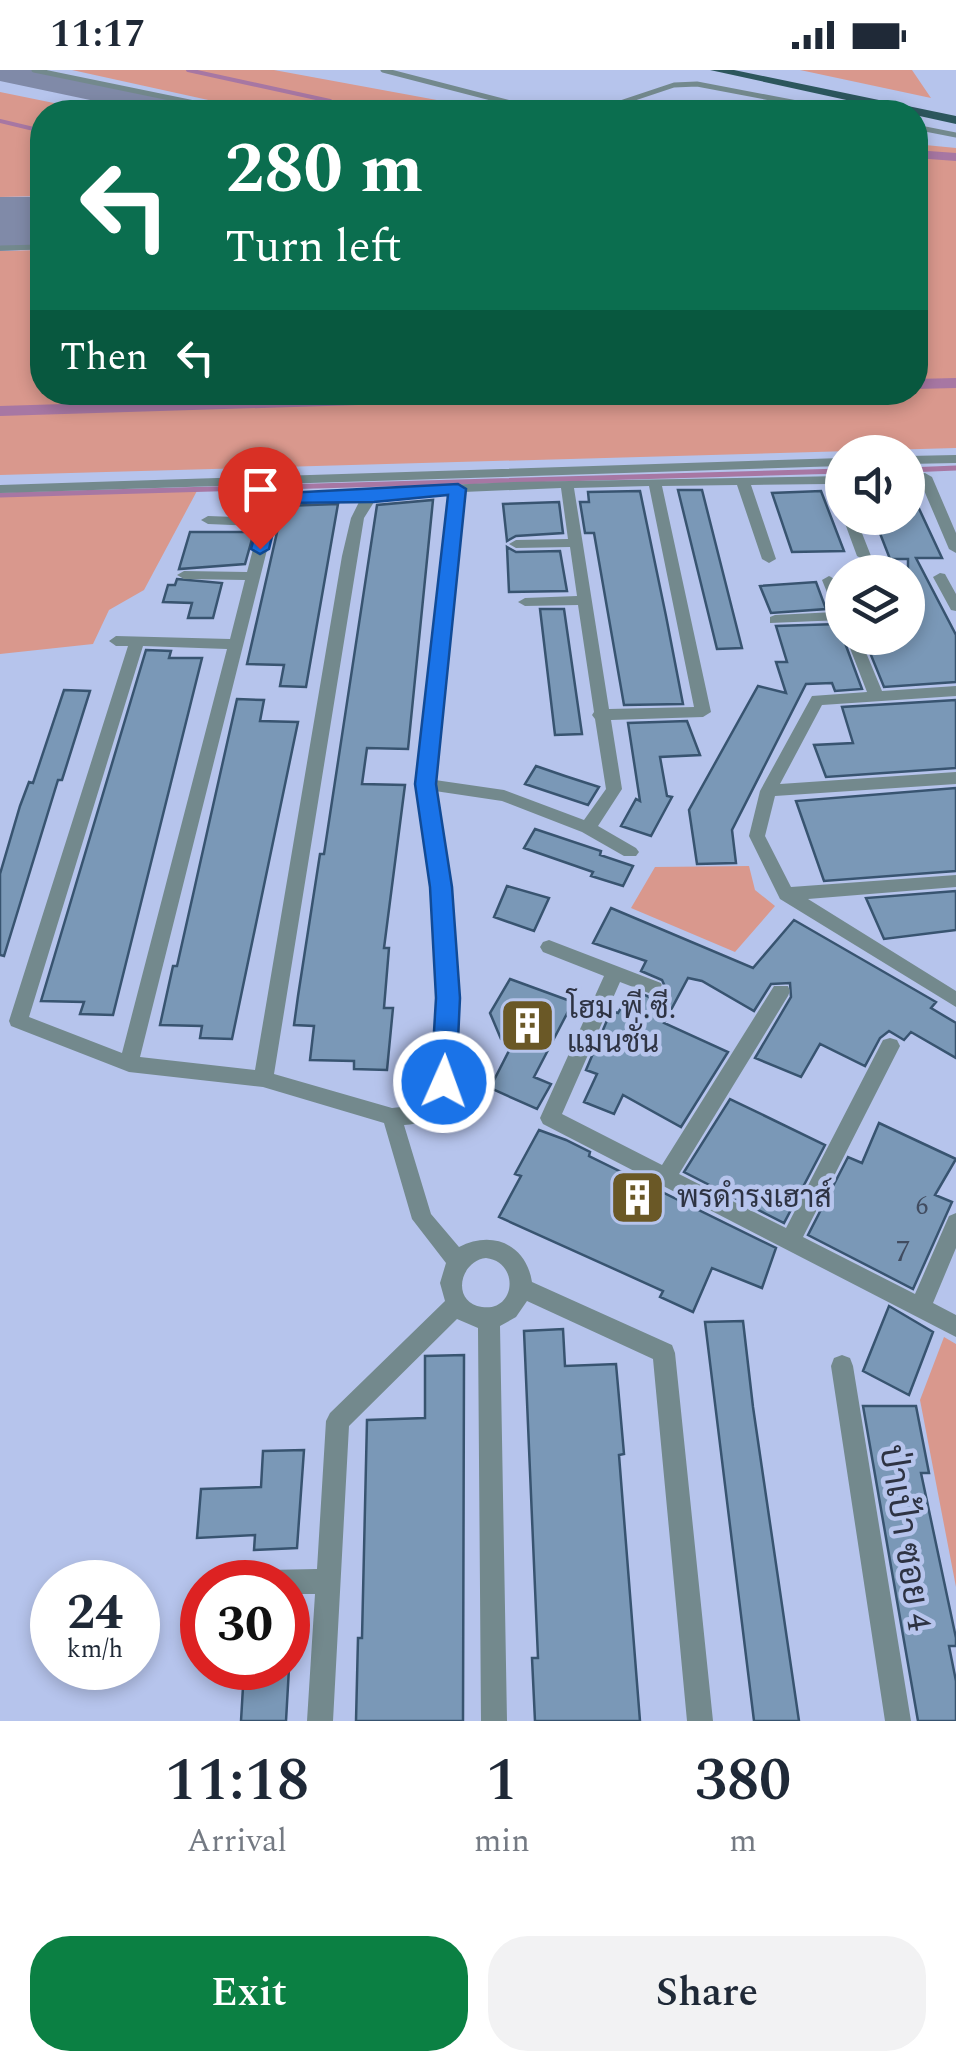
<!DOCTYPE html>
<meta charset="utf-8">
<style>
:root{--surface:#fff;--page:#f2f2f3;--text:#1f2937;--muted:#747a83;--accent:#0b8043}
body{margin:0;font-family:Spectral,Sarabun,serif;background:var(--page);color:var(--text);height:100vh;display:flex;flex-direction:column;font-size:38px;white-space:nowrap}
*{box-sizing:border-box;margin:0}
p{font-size:32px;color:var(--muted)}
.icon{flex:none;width:55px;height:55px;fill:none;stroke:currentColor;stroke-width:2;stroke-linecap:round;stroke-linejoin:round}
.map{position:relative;height:1651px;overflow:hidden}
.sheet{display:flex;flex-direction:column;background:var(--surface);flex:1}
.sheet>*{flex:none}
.banner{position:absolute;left:30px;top:30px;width:898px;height:305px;border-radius:40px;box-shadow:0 5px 15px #0003;background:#0b6e4f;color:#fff;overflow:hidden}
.tools{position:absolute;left:825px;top:365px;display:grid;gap:20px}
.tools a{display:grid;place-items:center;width:100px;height:100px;border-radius:50%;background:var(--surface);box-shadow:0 5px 15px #0003;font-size:50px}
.speed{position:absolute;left:30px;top:1490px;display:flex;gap:20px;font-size:50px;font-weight:700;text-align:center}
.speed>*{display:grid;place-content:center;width:130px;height:130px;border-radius:50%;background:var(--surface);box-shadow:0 5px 15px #0003;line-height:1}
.speed small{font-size:25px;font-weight:400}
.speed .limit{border:15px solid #d22;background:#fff;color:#111}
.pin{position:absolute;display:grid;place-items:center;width:85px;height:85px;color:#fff;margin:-102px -42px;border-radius:50% 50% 50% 0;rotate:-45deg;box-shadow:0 0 10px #0007}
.pin .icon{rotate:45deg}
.me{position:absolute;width:110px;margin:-55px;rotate:2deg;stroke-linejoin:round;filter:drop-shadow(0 0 8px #0008)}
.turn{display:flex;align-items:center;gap:35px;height:210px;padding:0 30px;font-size:45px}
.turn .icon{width:130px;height:130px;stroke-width:2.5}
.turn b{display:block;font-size:70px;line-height:85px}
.then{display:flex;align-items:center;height:95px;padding:0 30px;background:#0003;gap:20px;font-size:38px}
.eta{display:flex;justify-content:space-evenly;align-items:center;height:170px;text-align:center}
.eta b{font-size:60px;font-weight:600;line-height:70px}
.primary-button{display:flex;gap:20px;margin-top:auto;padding:20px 30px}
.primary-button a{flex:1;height:115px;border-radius:40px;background:var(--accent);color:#fff;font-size:40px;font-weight:600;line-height:115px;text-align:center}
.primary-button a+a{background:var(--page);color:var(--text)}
.status{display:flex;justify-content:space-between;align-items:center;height:70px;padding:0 50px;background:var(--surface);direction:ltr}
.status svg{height:28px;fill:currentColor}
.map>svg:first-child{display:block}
.green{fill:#d9988d}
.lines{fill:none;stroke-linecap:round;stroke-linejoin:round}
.stream-far1{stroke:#a777a3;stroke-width:4}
.stream{stroke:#a777a3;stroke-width:5}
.canal{fill:#a777a3;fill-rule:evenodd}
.taxiway{fill:#808aa8;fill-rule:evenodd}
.runway{fill:#808aa8;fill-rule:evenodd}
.building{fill:#7a98b7;stroke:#385470;stroke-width:2.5}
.lane{stroke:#73898d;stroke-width:5}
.street{fill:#73898d;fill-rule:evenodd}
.primary{fill:#2c565d;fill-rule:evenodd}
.route{fill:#1a73e8;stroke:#114b97;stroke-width:2.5}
.labels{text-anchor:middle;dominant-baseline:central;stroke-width:9;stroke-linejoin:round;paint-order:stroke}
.number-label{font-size:25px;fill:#414c60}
.poi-label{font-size:30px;fill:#2e3343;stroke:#b6c4ec;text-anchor:start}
.near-number-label{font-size:30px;fill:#414c60}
.near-street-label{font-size:35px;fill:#2e3343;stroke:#b6c4ec}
</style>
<div class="status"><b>11:17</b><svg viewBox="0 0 49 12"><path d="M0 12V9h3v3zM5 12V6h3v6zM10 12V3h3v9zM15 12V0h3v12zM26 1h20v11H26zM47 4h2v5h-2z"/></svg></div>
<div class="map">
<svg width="956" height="1651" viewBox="0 0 956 1651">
<rect width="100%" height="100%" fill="#b6c4ec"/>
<path class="green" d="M72 0H274L502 42H263Z
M800 0H912L931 28Z
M0 22 98 42H42V126L0 127Z
M915 74 956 78V378L0 405V181L42 180V322H915Z
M198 419 144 520 109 540 93 574 0 584V426Z
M749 796 755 820 775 836 735 882 631 838 655 797Z
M944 1267 956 1274V1517L920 1330Z"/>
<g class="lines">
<path class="stream-far1" d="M188 0 330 31 346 42
M0 51 42 61"/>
<path class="stream" d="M908 400 956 398
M0 425 842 401"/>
<path class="canal" d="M915 80 956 83V91L915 88Z
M956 308V318L915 319V309Z
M447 322H622L615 327 0 346V336Z"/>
<path class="taxiway" d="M0 0H33L188 33 199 35 204 42H147L0 11Z"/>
<path class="runway" d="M0 127H42V179L0 181Z"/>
</g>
<path class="building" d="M908 415 942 488H916L956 565V612L884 617 864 568H908V489H890L874 448H908Z
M678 420H702L742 578 717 579Z
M640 421 666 546 683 634 624 635 594 463H585L580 432H589L588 422Z
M821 421 844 481 792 482 772 423Z
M433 430 408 679 367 678 362 714 405 715 384 878H389L384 938H393L387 1000 354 999V991L310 990 314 956 294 955 298 926 320 784H324L377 435Z
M559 432 563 463 516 466 507 471 503 434Z
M338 434 306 617 280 616 284 595 247 594 283 436Z
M190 462H254L245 494 179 499Z
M507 477 516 482 560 481 567 521 509 522Z
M177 509 222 513 213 548H188L192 533 163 532 168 515H175Z
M816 512 826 539 771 543 760 516Z
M540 539H564L582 664 555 665Z
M838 554 862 619 835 621 832 613 806 614 732 760 736 793 697 794 689 740 758 616 786 623 776 592H787L776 556Z
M146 580 171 581 169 588H202L113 945 80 944 84 932 41 931Z
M64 620 90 621 62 710H58L4 886 0 885V804L20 736 29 712 33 713Z
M237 629 264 630 260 651 298 652 232 969 200 968 202 956 160 955 173 896H177Z
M956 630V698L826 707 814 675 853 673 842 637Z
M687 651 700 685 660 687 667 726 672 727 651 766 621 756 636 729 640 731 628 653Z
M536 696 565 706 599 717 588 735 525 714Z
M956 718V801L824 811 796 731Z
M535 759 601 781 600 785 633 796 623 816 591 806 593 802 524 778Z
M507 816 549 828 534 861 494 847Z
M956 821V860L884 869 866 828Z
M611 838 753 898 794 850 936 932 931 938 956 953V988L911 962 904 970 889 961 880 968 865 996 820 974 801 1007 755 988 791 927 790 913 771 914 754 941 702 911 688 908 664 953 728 982 681 1057 623 1025 614 1044 584 1032 597 1004 586 1000 611 941 618 943 631 920 655 929 666 919 662 910 641 901 646 891 593 873Z
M510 909 573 932 534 1007 551 1014 537 1039 490 1018 513 973 501 969 490 943Z
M730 1029 825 1075 784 1153 684 1102Z
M879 1053 956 1089 935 1125 952 1132 913 1219 808 1165 848 1087 862 1093Z
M539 1060 566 1070 590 1082 589 1086 776 1178 762 1218 712 1198 693 1242 660 1227 663 1221 499 1147 521 1106 515 1104Z
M889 1236 933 1262 909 1325 863 1301Z
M743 1251 753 1337 799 1651H754L705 1252Z
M563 1259 565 1296 616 1294 624 1384 619 1385 640 1651H535L532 1588H538L524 1261Z
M464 1285 463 1651H356L358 1568H362L367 1350 425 1348V1286Z
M863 1336H916L929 1403H921L956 1568V1576H949L956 1611V1651H918Z
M304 1380 297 1478 254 1480 255 1465 197 1468 201 1419 261 1417 263 1381Z
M289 1598 286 1651H241L244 1600Z"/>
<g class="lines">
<path class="lane" d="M34 0 238 42
M383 0 545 42
M593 42 674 15 697 14 844 42
M915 57 956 65
M0 178 42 177"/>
<path class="street" d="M956 385V393L908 394V386Z
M842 388V396L0 423V415Z
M925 403 932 407 956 463V483L949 479 920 411 908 412V404Z
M842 406V436L835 432 828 414 751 415 776 489 769 493 762 489 737 415 662 416 711 642 703 647 611 650 622 719 598 756 636 778 639 782 636 786H624L582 762 502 731 435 721C448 806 459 890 455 975 454 995 456 1018 444 1036 435 1049 420 1054 404 1055L431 1144 459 1177C492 1160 526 1174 532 1212L672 1275 675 1283 713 1651H687L653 1289 527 1231 516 1247 500 1256 507 1651H481L478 1258 457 1249 349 1356 333 1651H307L315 1524H288V1512H255L258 1503 267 1500 317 1499 326 1351 330 1343 445 1231 440 1213 446 1193 412 1149 384 1053 263 1017 129 1002 11 956 9 951 128 576H116L109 571 116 566 230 569 245 510 184 509 177 505 184 501 247 502 259 456 208 454 201 450 208 446 261 448 266 428 273 424 378 423 445 415 514 412ZM649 416 694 637 609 639 574 418ZM561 418 568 469 516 470 509 474 516 478 570 477 577 526 525 528 518 532 525 536 578 535 594 642 592 645 595 649 606 719 584 750 504 720 435 710 463 422ZM450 423 418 714 432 817 439 928 434 1012 430 1024 420 1035 392 1038 274 1004 364 448 374 432ZM360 430 351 448 342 486 255 1000 140 987 279 432ZM143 576 227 579 122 983 29 947ZM486 1188C520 1192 516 1242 482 1237 451 1233 459 1191 486 1188Z
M843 448H856L871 486 869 489 864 490 857 486Z
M940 503 945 504 956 524V541L951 540 933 507Z
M829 506C845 513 842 535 842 550L770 553V547L775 545 835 542 822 510Z
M846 568H860L882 621 956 616V626L822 635 780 714 956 702V714L775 726 765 766 791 817 956 805V817L808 829 956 921V937L780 829 749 766 760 721 812 626 867 622Z
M549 870 661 913 663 918 661 923 654 925 620 912 562 1044 662 1095 774 916H788L790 921 788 926 679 1104 786 1158 883 970 890 968 897 970 900 976 803 1167 915 1224 949 1146 956 1143V1178L933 1233 956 1245V1267L543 1054 540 1048 604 906 543 882 540 877 543 872Z
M842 1285 850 1288 853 1296 911 1651H885L831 1296 834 1288Z"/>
<path class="primary" d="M710 0H734L956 46V54Z"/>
</g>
<path class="route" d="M458 414 466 419 436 714 452 817 460 928 456 1012 452 1020 444 1023 435 1020 431 1012 436 928 430 817 415 714 448 425 374 432 280 433 269 479 260 484 251 479 266 424Z"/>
<defs>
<symbol id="building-square" viewBox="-11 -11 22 22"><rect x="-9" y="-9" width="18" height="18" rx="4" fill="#6a5826" stroke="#b6c4ec"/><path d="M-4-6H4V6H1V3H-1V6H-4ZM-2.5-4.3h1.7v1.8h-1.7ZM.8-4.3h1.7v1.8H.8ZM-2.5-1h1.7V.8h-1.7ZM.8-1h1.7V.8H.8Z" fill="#fff"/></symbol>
</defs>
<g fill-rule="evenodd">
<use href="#building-square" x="496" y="924" width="63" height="63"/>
<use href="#building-square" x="606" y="1096" width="63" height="63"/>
</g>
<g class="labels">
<g class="number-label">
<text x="922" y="1137">6</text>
</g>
<g class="poi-label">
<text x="567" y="939">โฮม พี.ซี.<tspan x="567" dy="34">แมนชั่น</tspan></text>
<text x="677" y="1128">พรดำรงเฮาส์</text>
</g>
<g class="near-number-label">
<text x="903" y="1182">7</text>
</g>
<g class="near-street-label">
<text transform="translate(905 1468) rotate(81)">ป่าเป้า ซอย 4</text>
</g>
</g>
</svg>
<div class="tools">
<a><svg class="icon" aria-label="sound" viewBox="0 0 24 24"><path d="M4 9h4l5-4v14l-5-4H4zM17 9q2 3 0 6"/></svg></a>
<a><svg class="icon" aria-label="layers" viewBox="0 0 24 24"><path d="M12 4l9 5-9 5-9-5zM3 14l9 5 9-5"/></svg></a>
</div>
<div class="speed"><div>24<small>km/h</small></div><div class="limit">30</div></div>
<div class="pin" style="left:260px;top:479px;background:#d93025"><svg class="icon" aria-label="arrive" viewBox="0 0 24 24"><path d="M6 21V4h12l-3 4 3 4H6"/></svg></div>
<svg class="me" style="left:444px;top:1012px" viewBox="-20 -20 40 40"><circle r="17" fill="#1a73e8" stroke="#fff" stroke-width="3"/><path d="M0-11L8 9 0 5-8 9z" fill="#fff"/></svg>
<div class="banner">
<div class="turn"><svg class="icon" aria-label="left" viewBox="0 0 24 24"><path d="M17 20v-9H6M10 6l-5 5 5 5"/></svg><div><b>280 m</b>Turn left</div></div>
<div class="then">Then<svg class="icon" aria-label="left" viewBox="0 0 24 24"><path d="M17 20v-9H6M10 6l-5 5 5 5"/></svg></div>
</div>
</div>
<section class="sheet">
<div class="eta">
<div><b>11:18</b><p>Arrival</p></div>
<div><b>1</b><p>min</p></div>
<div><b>380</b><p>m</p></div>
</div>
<div class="primary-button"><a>Exit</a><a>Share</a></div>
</section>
